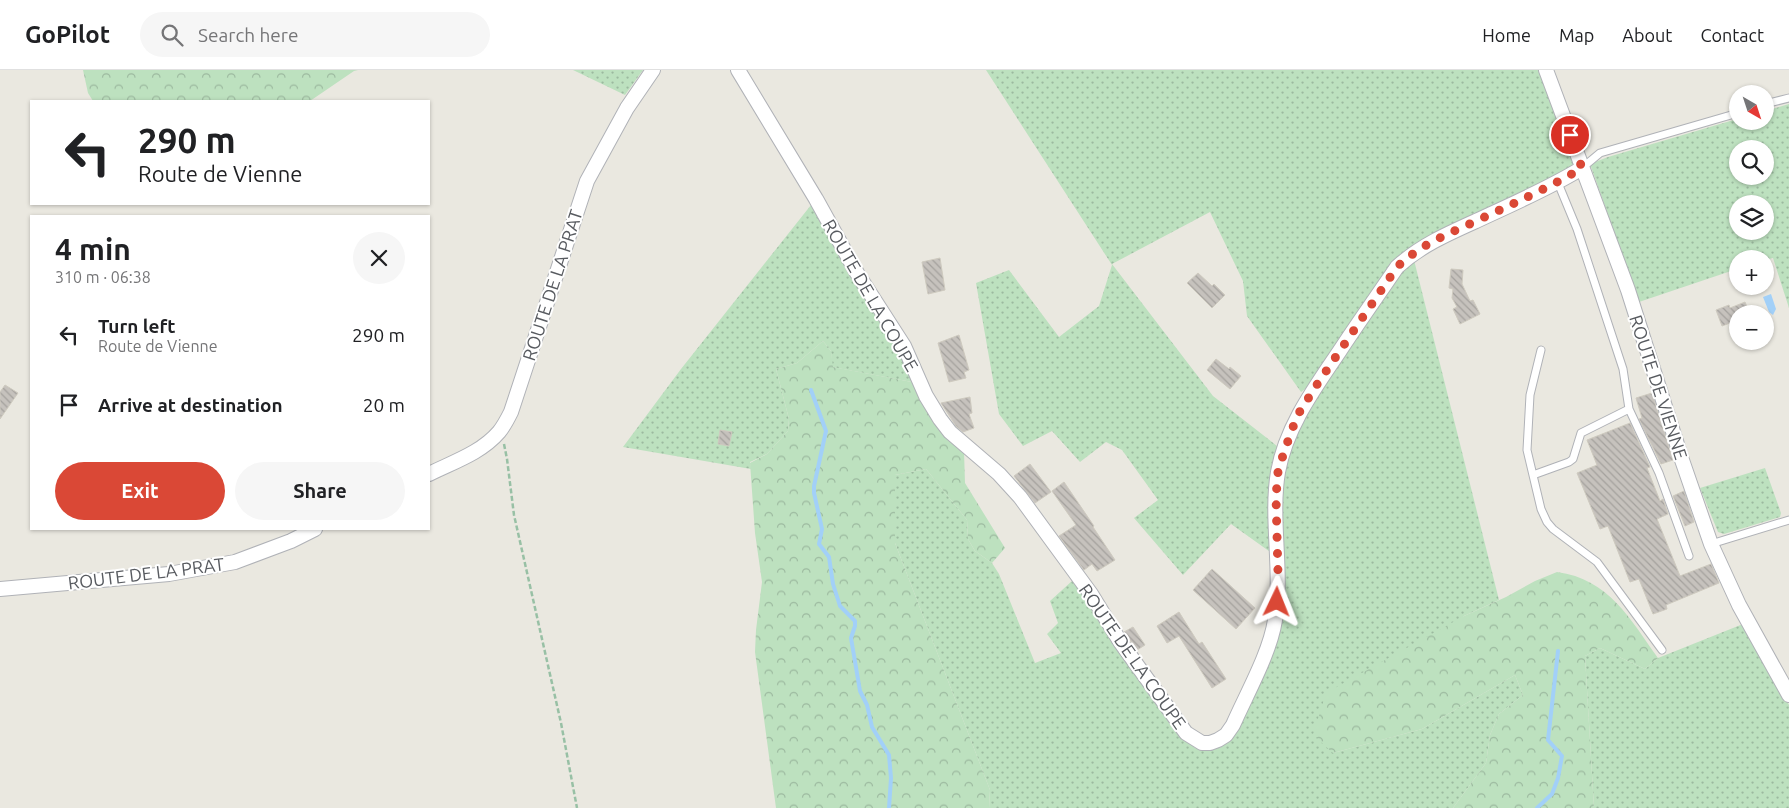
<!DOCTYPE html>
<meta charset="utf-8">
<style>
:root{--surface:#fff;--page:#f6f6f6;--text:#202124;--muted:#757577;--line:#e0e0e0;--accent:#da4836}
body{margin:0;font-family:Ubuntu,sans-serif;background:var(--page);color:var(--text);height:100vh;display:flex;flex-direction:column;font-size:19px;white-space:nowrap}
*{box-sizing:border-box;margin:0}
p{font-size:16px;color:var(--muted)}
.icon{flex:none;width:28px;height:28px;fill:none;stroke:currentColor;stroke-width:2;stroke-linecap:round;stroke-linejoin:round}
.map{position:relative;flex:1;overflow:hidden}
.sheet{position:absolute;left:30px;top:145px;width:400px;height:315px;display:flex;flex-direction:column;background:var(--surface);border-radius:0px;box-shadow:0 1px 4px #0004}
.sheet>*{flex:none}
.top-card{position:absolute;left:30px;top:30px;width:400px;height:105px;border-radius:0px;box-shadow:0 1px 4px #0004;background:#fff;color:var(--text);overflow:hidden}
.needle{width:32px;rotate:141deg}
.fabs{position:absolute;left:1729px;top:15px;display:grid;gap:10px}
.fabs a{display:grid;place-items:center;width:45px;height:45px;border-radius:50%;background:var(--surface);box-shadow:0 1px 4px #0004;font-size:25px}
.pin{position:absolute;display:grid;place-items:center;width:42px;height:42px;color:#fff;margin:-21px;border:2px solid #fff;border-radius:50%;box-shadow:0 1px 5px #0007}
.me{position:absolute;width:55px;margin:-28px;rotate:2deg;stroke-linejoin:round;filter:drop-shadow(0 0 4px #0008)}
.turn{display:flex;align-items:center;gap:18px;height:105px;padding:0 25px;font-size:22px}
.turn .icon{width:65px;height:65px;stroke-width:2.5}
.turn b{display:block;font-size:35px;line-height:42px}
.round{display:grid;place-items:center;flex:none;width:52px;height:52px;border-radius:26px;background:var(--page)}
.summary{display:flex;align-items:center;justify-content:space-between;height:85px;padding:0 25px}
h1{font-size:30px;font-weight:700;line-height:38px}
.cta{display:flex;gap:10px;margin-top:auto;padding:10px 25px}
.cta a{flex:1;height:58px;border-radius:30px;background:var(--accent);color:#fff;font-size:20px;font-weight:700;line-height:58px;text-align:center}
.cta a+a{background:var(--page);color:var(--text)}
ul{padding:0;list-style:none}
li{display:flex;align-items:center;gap:15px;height:70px;padding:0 25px}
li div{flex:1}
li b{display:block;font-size:19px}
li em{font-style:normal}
header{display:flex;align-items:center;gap:30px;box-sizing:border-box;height:70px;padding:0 25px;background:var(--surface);border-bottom:1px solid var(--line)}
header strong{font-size:24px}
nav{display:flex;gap:28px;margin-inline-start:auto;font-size:18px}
.search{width:350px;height:45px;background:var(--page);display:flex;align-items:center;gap:12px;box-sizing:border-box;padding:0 18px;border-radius:28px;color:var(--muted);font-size:19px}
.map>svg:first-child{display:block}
.grass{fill:url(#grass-dots);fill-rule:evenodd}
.forest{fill:url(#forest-crowns)}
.water{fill:#a2d0f8}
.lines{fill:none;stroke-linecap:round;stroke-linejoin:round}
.stream{stroke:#a2d0f8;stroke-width:4}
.building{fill:url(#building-back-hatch);stroke:#cecabf}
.service-casing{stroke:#b0b2b7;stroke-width:9}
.minor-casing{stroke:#b0b2b7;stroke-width:16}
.path{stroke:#98c0a5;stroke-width:2.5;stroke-dasharray:5 2.5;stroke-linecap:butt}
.service{stroke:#fff;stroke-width:7}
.minor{stroke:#fff;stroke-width:14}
.route{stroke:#da4836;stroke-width:9;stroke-dasharray:0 16.2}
.labels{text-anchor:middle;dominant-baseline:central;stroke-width:4;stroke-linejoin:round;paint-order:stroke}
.street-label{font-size:18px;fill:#585b60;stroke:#fff}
</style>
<header>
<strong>GoPilot</strong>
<div class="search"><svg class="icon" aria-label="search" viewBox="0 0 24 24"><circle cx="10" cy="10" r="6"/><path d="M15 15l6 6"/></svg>Search here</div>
<nav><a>Home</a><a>Map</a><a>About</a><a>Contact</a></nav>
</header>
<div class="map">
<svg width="1789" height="738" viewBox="0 0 1789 738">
<defs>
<pattern id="grass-dots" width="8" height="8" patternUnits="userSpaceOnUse" patternTransform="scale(1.25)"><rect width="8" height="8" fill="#bde1bf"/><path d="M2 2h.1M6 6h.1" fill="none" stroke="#9cb99f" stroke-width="1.8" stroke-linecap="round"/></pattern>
<pattern id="forest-crowns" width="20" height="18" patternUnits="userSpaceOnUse" patternTransform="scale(1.25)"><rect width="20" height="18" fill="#bde1bf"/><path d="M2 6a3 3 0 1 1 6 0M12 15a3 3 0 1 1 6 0" fill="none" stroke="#9cb99f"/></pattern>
<pattern id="building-back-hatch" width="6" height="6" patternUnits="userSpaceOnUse" patternTransform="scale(1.25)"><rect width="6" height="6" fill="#c6c2bd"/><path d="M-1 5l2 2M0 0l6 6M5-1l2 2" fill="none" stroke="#a4a19d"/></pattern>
</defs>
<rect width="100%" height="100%" fill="#eae8e0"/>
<path class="grass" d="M573 0H643L625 25Z
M986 0H1540L1575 95 1567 104 1413 175 1397 189 1308 317 1301 322 1247 246 1243 211 1210 142 1112 194 1213 326 1277 376 1271 398 1269 416 1273 484 1231 454 1183 505 1134 448 1158 430 1122 380 1106 372 1080 392 1052 361 1023 376 999 344 976 213 1009 200 1059 267 1099 236 1112 195Z
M1789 34V238L1773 188 1765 190V189H1738L1737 199 1639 232 1590 94 1608 87 1737 49 1738 51H1765V41ZM1738 79H1765V106H1738ZM1738 134H1765V161H1738Z
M811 135 898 279 912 312 832 297 831 281 823 271 797 293 776 299 789 349 788 361 767 384 750 392 751 399 623 377 681 299Z
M1413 186 1499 530 1464 546 1333 683 1422 659 1515 605 1523 625 1499 644 1490 665 1486 693 1453 738H989L990 720 895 473V405L926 399 967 450 968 469 975 481 992 493 999 504 1035 593 1061 583 1047 564 1058 553 1050 531 1072 511 1081 520 1185 668 1195 678 1208 681 1219 678 1229 672 1236 662 1263 600 1283 400 1294 368 1309 338 1400 201Z
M1765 398 1781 443 1780 447 1724 464 1718 462 1700 418Z
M1743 554 1789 635V738H1594L1585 586 1600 578 1645 599 1658 588Z"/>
<path class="forest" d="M83 0H358L354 1 310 31H93L88 23Z
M823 271 831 281 833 297 912 312 931 348 946 366 964 381 965 413 1005 478 992 493 975 481 968 469 967 450 926 399 895 405V473L990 720 989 738H776L755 582 756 560 762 512 755 463 750 393 767 384 788 361 789 349 776 299 797 293Z
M1557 502C1609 509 1630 549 1658 588L1645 599 1600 578 1585 586 1594 738H1453L1486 693 1490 665 1499 644 1523 625 1515 605 1422 659 1333 683 1313 665 1326 623 1464 546 1506 527 1535 511Z"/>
<path class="water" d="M1771 224 1776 239 1773 245 1769 242 1763 227Z"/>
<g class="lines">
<path class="stream" d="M811 320 826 361 814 416V423L822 459 819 474 829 487 833 514 840 536 855 551V556L851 568 860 621 867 635 872 657 889 685 891 708 889 738
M1537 738 1552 724 1558 708 1562 686 1548 670 1558 581"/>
</g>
<path class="building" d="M940 188 945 220 928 224 922 192Z
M1451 199 1463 200 1462 214 1470 231 1473 230 1480 244 1460 254 1453 239 1457 237 1452 228 1453 219 1449 218Z
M1198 203 1212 216 1214 214 1225 225 1212 238 1187 213Z
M1745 232 1750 244H1738V250L1722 256 1716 240 1729 235 1730 238Z
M959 265 969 300 964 302 966 308 949 312 938 273Z
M1216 289 1229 299 1230 297 1241 306 1230 319 1207 300Z
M5 315 18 323 0 349V322Z
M1652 323 1673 390 1661 394 1639 349 1642 348 1636 328Z
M970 327 972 343 969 344 974 358 963 362 956 356 941 333Z
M1630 353 1650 397 1647 398 1660 431 1663 429 1668 444 1657 449 1680 506 1711 494 1719 513 1666 535 1667 539 1653 544 1639 509 1630 512 1608 456 1600 459 1577 403 1597 395 1587 370Z
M720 360 732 362 729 376 718 374Z
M1030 394 1051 422 1035 433 1014 406Z
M1064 412 1094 456 1093 457 1115 490 1097 501 1092 494 1084 500 1059 466 1076 455 1052 421Z
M1684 421 1694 452 1685 456 1673 426Z
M1212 499 1255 538 1236 559 1193 520Z
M1179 542 1199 574 1202 572 1226 609 1212 618 1179 566 1167 573 1157 556Z
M1133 557 1145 575 1137 580 1124 562Z"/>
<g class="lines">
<defs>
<path id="service" d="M1765 34 1789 28
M1582 98 1600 83 1738 43
M1558 113 1577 159 1623 299 1629 339 1659 403 1689 486
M1541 280 1530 325 1527 380 1541 439 1547 452 1553 459 1597 492 1662 580
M1533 405 1569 392 1573 389 1581 363 1629 339
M1711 474 1789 450"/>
<path id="minor" d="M738 0 816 129 857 203 904 276 926 326 940 349 950 362 999 404 1020 427 1091 524 1121 573 1186 663 1202 673H1210L1218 670 1226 665 1233 655C1247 623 1270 583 1275 550 1283 501 1270 449 1278 402 1286 357 1314 319 1339 282 1358 253 1378 225 1397 197 1420 176 1447 164 1476 151 1512 134 1548 119 1582 98
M1546 0 1628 220 1682 390 1711 474 1739 535 1789 625
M429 404C453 392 481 383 499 362 504 356 508 348 511 342L587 111 627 38 653 0
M0 519 169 504 235 492 291 471 315 459"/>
</defs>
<use href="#service" class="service-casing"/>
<use href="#minor" class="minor-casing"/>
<path class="path" d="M504 374 507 389 514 445 561 653 577 738"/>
<use href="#service" class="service"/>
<use href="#minor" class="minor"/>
</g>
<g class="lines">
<path class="route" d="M1277 532 1278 503 1276 427 1278 402 1284 382 1297 346 1318 313 1397 197C1419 176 1445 165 1472 153 1510 135 1547 119 1582 98L1570 65"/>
</g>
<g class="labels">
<g class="street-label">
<text transform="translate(552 215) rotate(-72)">ROUTE DE LA PRAT</text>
<text transform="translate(871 225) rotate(60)">ROUTE DE LA COUPE</text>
<text transform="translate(1659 317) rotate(72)">ROUTE DE VIENNE</text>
<text transform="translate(146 503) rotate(-7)">ROUTE DE LA PRAT</text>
<text transform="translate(1133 586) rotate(55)">ROUTE DE LA COUPE</text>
</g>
</g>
</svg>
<div class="fabs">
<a><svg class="needle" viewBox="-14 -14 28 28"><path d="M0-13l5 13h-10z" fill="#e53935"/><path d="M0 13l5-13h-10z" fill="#757577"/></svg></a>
<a><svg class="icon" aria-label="search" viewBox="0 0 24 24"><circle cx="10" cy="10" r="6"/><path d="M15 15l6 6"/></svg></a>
<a><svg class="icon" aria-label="layers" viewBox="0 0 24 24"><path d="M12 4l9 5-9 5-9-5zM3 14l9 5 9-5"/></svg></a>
<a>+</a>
<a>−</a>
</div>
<div class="pin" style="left:1570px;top:65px;background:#d93025"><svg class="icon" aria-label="arrive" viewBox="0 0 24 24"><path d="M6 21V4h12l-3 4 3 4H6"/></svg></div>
<svg class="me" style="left:1277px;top:532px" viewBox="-20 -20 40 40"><path d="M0-17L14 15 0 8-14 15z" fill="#da4836" stroke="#fff" stroke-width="4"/></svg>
<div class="top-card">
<div class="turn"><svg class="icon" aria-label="left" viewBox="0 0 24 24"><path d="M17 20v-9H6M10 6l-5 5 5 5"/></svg><div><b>290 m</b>Route de Vienne</div></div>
</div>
<section class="sheet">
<div class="summary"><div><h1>4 min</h1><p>310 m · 06:38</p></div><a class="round"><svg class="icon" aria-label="close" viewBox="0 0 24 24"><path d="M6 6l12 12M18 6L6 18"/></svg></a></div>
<ul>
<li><svg class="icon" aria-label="left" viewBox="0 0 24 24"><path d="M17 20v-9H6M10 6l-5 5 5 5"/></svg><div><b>Turn left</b><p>Route de Vienne</p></div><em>290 m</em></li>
<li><svg class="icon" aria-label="arrive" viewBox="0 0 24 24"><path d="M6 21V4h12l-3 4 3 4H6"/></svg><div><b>Arrive at destination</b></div><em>20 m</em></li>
</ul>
<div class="cta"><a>Exit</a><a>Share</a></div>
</section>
</div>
